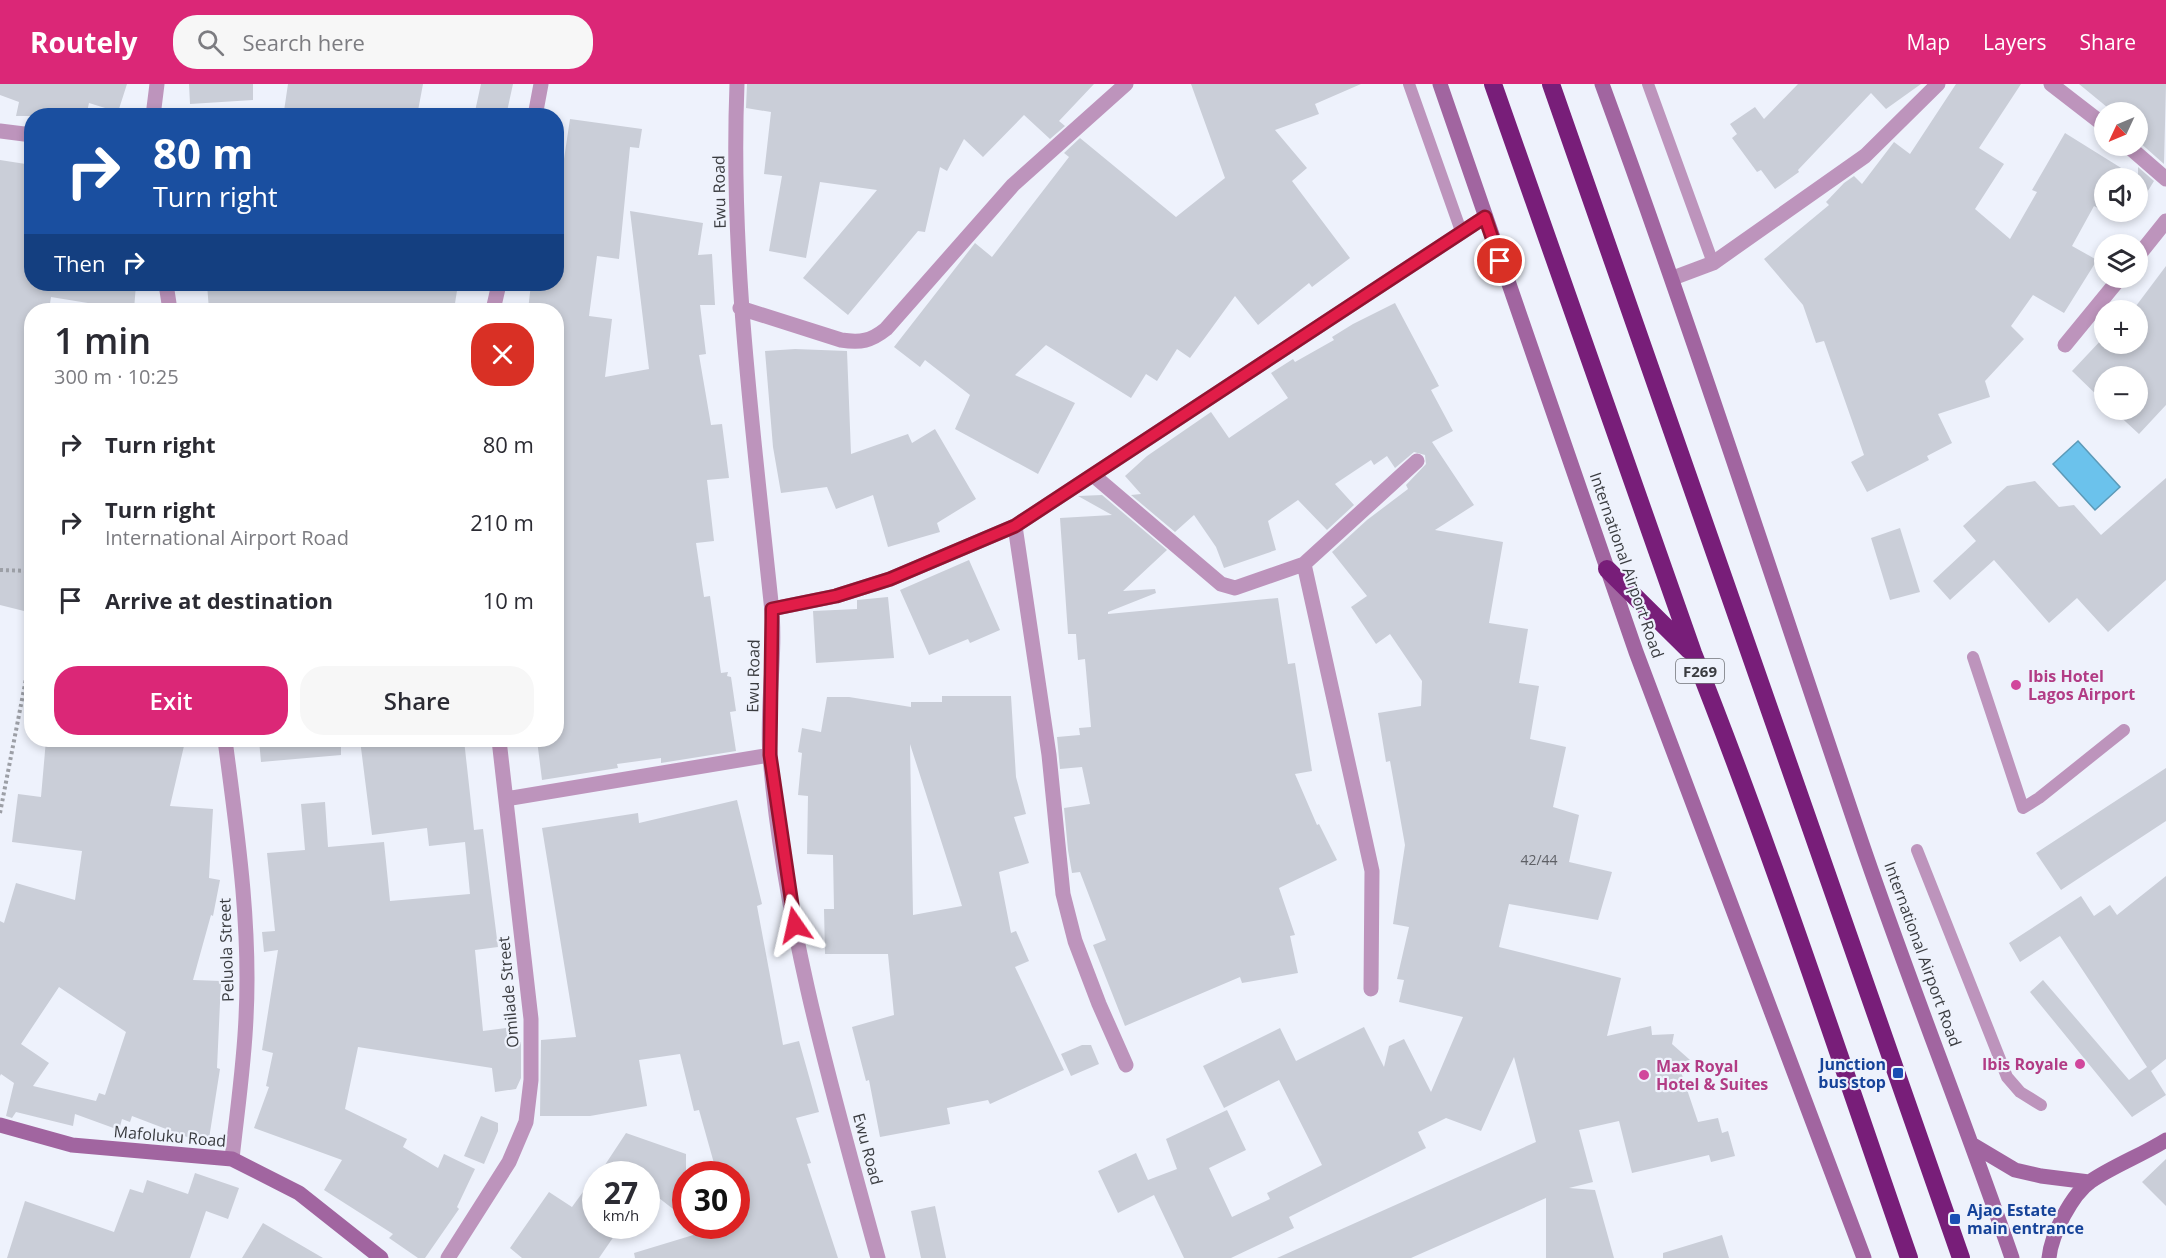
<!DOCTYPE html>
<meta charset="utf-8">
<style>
:root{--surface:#fff;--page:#f7f7f7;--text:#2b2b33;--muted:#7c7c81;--accent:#db2777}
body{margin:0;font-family:"Open Sans",sans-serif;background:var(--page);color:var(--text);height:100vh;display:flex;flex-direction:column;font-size:22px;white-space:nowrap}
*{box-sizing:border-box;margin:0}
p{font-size:20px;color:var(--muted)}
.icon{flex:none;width:33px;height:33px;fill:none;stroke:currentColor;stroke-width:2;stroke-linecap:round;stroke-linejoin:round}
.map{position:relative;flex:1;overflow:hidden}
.drawer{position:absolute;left:24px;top:219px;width:540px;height:444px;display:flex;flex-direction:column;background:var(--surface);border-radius:24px;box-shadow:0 3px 9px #0003}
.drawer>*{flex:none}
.banner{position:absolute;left:24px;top:24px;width:540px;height:183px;border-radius:24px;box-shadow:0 3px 9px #0003;background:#1a4fa0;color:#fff;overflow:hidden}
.needle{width:39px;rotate:226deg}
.tools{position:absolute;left:2094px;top:18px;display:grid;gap:12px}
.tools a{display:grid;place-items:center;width:54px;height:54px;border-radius:50%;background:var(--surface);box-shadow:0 3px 9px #0003;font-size:30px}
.speed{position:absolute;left:582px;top:1077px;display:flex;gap:12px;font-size:30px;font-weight:700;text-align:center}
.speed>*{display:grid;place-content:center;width:78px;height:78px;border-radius:50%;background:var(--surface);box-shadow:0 3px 9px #0003;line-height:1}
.speed small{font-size:15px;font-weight:400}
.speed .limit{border:9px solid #d22;background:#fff;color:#111}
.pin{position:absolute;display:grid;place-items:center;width:51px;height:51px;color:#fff;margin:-26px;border:3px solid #fff;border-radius:50%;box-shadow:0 2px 6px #0007}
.me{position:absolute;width:66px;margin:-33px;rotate:349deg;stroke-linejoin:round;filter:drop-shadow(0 0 4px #0008)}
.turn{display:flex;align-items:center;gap:21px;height:126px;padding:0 30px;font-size:27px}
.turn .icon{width:78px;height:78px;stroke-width:2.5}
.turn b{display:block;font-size:42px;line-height:51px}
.then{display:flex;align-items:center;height:57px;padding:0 30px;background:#0003;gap:12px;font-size:22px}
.round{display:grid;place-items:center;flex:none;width:63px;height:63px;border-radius:24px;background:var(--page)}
.head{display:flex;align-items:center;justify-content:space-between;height:102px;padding:0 30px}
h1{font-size:36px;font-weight:600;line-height:45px}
.action{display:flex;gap:12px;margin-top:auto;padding:12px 30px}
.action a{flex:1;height:69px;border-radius:24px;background:var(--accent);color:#fff;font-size:24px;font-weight:600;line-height:69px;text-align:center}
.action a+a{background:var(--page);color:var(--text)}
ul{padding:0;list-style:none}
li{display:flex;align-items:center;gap:18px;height:78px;padding:0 30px}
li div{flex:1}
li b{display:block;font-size:22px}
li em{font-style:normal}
header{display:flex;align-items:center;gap:36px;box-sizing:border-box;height:84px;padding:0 30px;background:var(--accent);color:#fff}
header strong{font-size:28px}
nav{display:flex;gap:33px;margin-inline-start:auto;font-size:21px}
.search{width:420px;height:54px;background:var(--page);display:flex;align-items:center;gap:15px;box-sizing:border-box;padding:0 21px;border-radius:24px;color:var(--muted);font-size:22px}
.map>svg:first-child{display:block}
.water{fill:#6bc2ec;stroke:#5c9ab8;stroke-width:1.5}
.building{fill:#caced8;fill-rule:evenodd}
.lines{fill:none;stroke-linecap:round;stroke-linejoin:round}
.path{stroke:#9c9fa6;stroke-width:4;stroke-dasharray:3 3;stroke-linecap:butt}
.lane{stroke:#bd94bc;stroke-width:12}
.street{stroke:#bd94bc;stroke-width:15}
.secondary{stroke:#a165a0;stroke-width:15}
.highway{stroke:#781e79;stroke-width:18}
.route-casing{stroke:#92132f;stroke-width:15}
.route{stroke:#e11d48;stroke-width:10}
.hotel-dot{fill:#d1479c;stroke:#eef2fc;stroke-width:2}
.transit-dot{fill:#1a4fb4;stroke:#eef2fc;stroke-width:2}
.labels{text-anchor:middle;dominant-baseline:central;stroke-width:4.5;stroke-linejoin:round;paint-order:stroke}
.number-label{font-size:14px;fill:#5e6066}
.shield{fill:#eef2fc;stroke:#707378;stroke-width:1.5}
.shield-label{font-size:15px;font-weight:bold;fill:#3a3c40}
.street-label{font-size:16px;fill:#3a3c40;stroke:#eef2fc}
.hotel-label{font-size:16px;font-weight:bold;fill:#b23c85;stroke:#eef2fc;text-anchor:start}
.transit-label{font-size:16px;font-weight:bold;fill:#164399;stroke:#eef2fc;text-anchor:end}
</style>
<header>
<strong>Routely</strong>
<div class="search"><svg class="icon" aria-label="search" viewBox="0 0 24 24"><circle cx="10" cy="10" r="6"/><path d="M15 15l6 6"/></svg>Search here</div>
<nav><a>Map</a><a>Layers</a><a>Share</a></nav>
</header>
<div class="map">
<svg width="2166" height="1174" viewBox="0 0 2166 1174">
<rect width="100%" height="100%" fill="#eef2fc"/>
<path class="water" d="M2078 357 2120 403 2095 426 2053 380Z"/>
<path class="building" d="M0 0H127L118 28 89 19 86 32H16L19 18 0 11Z
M189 0H253V16L190 20Z
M288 0H423L417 32H313L284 27Z
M481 0H513L506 32H474Z
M747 0H1094L1059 37 1065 42 1050 55 1024 31 983 73 964 55 947 87 940 83 925 148 918 147 848 231 803 194 877 106 820 98 806 174 769 167 782 92 764 90 771 28 746 24Z
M1191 0H1361L1315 20 1319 30 1275 46 1307 84 1292 97 1350 174 1312 203 1309 199 1258 241 1235 212 1190 274 1177 265 1157 297 1146 290 1131 314 1046 261 1015 291 1075 319 1038 390 955 345 970 311 925 276 920 283 894 263 975 159 992 173 1069 73 1064 69 1080 54 1176 133 1225 94Z
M1798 0H1921L1886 25 1871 9 1798 86 1799 88 1775 105 1761 86 1757 88 1732 54 1737 50 1730 40 1755 23 1764 35Z
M1956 0H2021L1979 64 2004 80 1975 125 2010 155 2037 108 2032 106 2065 49 2126 87 2123 94H2104L2105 128 2094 122 2072 162 2097 176 2064 229 2033 211 2011 242 2024 255 1985 297 1990 313 1938 330 1952 359 1927 372 1929 376 1867 408 1851 378 1864 371 1824 257 1816 259 1803 221 1764 175 1829 121 1826 118 1844 99 1854 92 1862 100 1894 58 1910 70Z
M2079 0H2166L2164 80 2138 57V28H2113Z
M570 35 642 45 639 64 630 63 619 175 597 172 589 232 612 235 605 293 649 285 630 127 703 139 698 171 712 170 715 221H700L706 270 699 271 711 341 722 340 729 394 707 396 714 457 696 459 704 513 710 512 721 589 728 588 727 592 731 593 736 627 730 628 736 667 661 679V674L617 680 618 684 542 696 537 656H556V226H528L531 200H556V128Z
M0 76 32 81V200H136L134 226H114L100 224V221L51 213 49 226H32V495L24 527 0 521Z
M2138 83 2154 97 2138 123Z
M2166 182V321L2139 350 2113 326H2138V292H2104V318L2072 287 2104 253V265L2108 260H2138V226H2133Z
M207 200H458L454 226H209Z
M1395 219 1439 302 1431 306 1453 347 1432 358 1474 421 1435 446 1503 458 1489 539 1528 545 1519 599 1539 602 1530 655 1566 663 1553 723 1579 731 1569 778 1612 788 1598 836 1509 820 1499 863 1621 894 1607 952 1651 942 1652 951 1674 950 1672 960 1690 976 1678 979 1698 1038 1718 1034 1722 1049 1728 1047 1735 1072 1711 1078 1709 1071 1632 1089 1619 1037 1579 1046 1593 1098 1569 1104 1595 1106 1614 1174H1546V1114L1411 1174H1277L1536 1058 1514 973 1481 1047 1446 1034 1418 1048 1426 1064 1289 1133 1294 1144 1231 1174H1184L1154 1111 1118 1129 1098 1087 1136 1069 1148 1096 1177 1085 1166 1055 1227 1026 1246 1066 1209 1084 1232 1133 1270 1115 1267 1109 1322 1081 1279 996 1224 1024 1203 982 1280 944 1296 977 1364 943 1384 983 1389 962 1404 955 1431 1008 1463 933 1399 918 1404 896 1397 895 1409 843 1393 840 1405 761 1390 677 1386 678 1378 629 1421 622 1422 597 1390 550 1376 560 1351 523 1367 512 1332 468 1367 436 1408 405 1406 401 1426 380 1425 371 1414 368 1395 384 1387 372 1374 381 1371 376 1335 400 1354 421 1327 446 1298 416 1268 437 1276 466 1224 484 1216 463 1194 431 1175 448 1131 411 1141 410 1125 392 1147 372 1211 328 1229 354 1288 314 1271 289 1293 275 1295 278 1334 256 1332 253 1353 240Z
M795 265 847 267 851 370 908 350 912 359 935 345 976 415 937 439 940 448 888 463 873 411 836 425 827 403 781 409 773 363 765 267Z
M2166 394V496L2108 548 2077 514 2049 539 1994 476 1950 516 1933 497 1976 457 1963 442 2007 402 2035 397 2059 423 2074 421 2101 451Z
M1102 411 1167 466 1123 507 1155 505 1156 509 1108 528V530L1278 514 1288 580 1295 579 1312 687 1295 690 1317 741 1319 740 1337 776 1279 804 1295 851 1290 852 1298 889 1242 899 1240 893 1125 942 1093 861 1106 856 1080 788 1072 789 1068 766 1064 724 1090 720 1082 683 1060 685 1057 653 1080 651 1079 644 1091 643 1085 575 1078 576 1076 550H1068L1060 434 1112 431 1078 412Z
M1900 444 1920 508 1890 516 1871 454Z
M969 476 1000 546 970 559 968 555 929 571 900 506Z
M888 513 894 574 816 579 813 527 857 525V516Z
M942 612H1011L1016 693 1026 730 1014 733 1029 779 999 788 1011 849 1016 847 1029 877 1015 883 1064 986 990 1020 988 1016 947 1024 950 1040 880 1053 869 996 866 997 852 943 894 931 888 870H825L824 825H834L833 771 807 770 808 712 798 711 802 669 798 668 802 644 821 648 827 613H849L911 623V618H942ZM910 660 962 822 913 831Z
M46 656H158L184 662 170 722 213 725 209 794 220 796 213 832 211 831 193 896 221 897 217 984 220 985 208 1061 132 1032 130 1038 122 1035 119 1046 75 1030 73 1042 16 1028 12 1034 6 1032 14 999 1 990 0 992V837L4 839 16 799 75 816 82 767 12 758 18 710 41 713ZM59 903 126 948 105 1011 99 1009 96 1017 33 1002 49 979 21 960Z
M259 656H341V671L261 678Z
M360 656H464L474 746 483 745 498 863 475 866 483 947 506 944 508 959 521 958V994L516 1005 495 1008 492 984 358 963 345 1025 407 1055 403 1063 438 1084 444 1070 475 1085 457 1123 459 1125 425 1174H418L389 1154 393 1150 324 1106 342 1076 254 1044 269 1003 266 1002 273 969 262 966 278 866 264 868 262 848 275 847 267 769 305 766 301 720 325 718 328 763 384 758 390 817 470 810 465 758 429 762 427 744 372 751Z
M2166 684V737L2061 806 2036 769Z
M737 716 762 820 757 822 783 961 799 957 819 1028 796 1034 811 1079 807 1080 838 1174H635L634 1169 723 1142H736V1090H717L699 1026 694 1027 680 970 639 976 647 1022 590 1032H540L541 956 576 953 542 744 638 729 639 739Z
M2166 792V975L2151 987 2166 1011 2132 1033 2030 908 2043 896 2129 996 2147 983 2060 852 2020 878 2009 859 2081 812 2094 832 2110 821 2117 831Z
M1082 961H1091L1099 980 1071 992 1061 970Z
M481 1032 498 1039V1047L484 1080 464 1072Z
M626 1049 686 1070V1135L646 1104V1090H599Z
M2166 1075V1122L2142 1098Z
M195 1089 239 1104 228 1135 206 1127 190 1174H7L25 1117 114 1148 130 1105 143 1109 147 1096 188 1110Z
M596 1090V1142H621L599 1174H522L510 1164 549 1108 572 1123Z
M935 1122 946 1174H921L911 1127Z
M263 1139 323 1174H242Z
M1722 1151 1729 1174H1663V1169Z"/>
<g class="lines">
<path class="path" d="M0 486 32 487
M0 729 32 564"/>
<path class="lane" d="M1409 0 1461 147
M1648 0 1713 179
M1973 573 2023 724 2039 714 2124 646
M1917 766 2007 993 2020 1008 2041 1021"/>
<path class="street" d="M737 0C730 174 753 345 771 518 777 569 766 621 770 673 784 843 833 1010 878 1174
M2051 0 2104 41
M153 32 157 0
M535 32 541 0
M0 47 32 51
M2128 62 2166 95
M2138 172 2166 137
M1673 194 1713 179 1865 72 1938 0
M166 200 170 226
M740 224 841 256C861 259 871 257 886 245L1013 101 1126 0
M493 226 499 200
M2065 261 2120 194
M1093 391 1221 500 1235 504 1304 480 1417 377
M1015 442 1049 671 1063 810 1075 857 1099 920 1126 981
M1304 480 1372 787 1371 905
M772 525 836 512 890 495 1015 442 1485 133
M225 656C237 747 251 841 246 934 244 981 237 1028 232 1075
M506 715 770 671
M448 1174 509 1078 526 1038 531 996V935L499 656"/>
<path class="secondary" d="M1440 0 1636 568 1864 1174
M1602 0C1693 248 1774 500 1859 751 1907 893 1963 1032 2012 1174
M0 1041 72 1061 232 1075 299 1109 381 1174
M1973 1061 2015 1086 2041 1092 2089 1098
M2049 1174C2051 1151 2072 1110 2091 1097 2115 1081 2142 1071 2166 1056"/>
<path class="highway" d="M1493 0 1693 569C1772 768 1839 972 1909 1174
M1551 0 1961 1174
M1607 485 1689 566"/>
</g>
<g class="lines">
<defs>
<path id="route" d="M795 841 770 671 772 525 836 512 890 495 1015 442 1485 133 1500 177"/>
</defs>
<use href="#route" class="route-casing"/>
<use href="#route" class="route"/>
</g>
<g class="hotel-dot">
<circle cx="2016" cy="601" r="6"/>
<circle cx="2080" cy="980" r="6"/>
<circle cx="1644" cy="991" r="6"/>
</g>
<g class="transit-dot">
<rect x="1892" y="983" width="12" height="12" rx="3"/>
<rect x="1949" y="1129" width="12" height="12" rx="3"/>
</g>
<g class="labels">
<g class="number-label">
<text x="1539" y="775">42/44</text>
</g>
<rect class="shield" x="1676" y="575" width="48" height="24" rx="4.5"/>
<g class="shield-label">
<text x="1700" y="587">F269</text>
</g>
<g class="street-label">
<text transform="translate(719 108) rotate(-91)">Ewu Road</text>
<text transform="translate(1627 481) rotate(71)">International Airport Road</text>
<text transform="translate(753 592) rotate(-89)">Ewu Road</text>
<text transform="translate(226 866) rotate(-92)">Peluola Street</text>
<text transform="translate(1923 870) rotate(70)">International Airport Road</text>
<text transform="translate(508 908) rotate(-95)">Omilade Street</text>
<text transform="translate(170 1052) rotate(5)">Mafoluku Road</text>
<text transform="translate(868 1065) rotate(75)">Ewu Road</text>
</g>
<g class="hotel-label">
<text x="2028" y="592">Ibis Hotel<tspan x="2028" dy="18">Lagos Airport</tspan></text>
<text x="2068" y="980" text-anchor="end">Ibis Royale</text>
<text x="1656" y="982">Max Royal<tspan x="1656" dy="18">Hotel &amp; Suites</tspan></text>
</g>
<g class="transit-label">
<text x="1886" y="980">Junction<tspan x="1886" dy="18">bus stop</tspan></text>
<text x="1967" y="1126" text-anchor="start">Ajao Estate<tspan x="1967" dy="18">main entrance</tspan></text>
</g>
</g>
</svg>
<div class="tools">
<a><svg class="needle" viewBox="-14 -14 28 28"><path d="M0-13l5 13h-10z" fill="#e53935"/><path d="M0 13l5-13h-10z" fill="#7c7c81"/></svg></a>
<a><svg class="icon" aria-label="sound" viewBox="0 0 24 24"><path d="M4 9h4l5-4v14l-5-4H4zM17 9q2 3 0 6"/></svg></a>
<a><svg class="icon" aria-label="layers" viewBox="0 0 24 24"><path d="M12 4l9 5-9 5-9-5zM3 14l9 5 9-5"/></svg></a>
<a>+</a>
<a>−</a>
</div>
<div class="speed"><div>27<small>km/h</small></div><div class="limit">30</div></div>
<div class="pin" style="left:1500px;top:177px;background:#d93025"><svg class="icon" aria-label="arrive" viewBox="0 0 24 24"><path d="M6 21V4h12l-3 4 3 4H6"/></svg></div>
<svg class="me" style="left:795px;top:841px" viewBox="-20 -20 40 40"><path d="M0-17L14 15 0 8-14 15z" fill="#e11d48" stroke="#fff" stroke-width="4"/></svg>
<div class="banner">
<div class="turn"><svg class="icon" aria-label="right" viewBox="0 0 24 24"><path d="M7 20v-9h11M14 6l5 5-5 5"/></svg><div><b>80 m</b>Turn right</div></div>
<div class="then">Then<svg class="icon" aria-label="right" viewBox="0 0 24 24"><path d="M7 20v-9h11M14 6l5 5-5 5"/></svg></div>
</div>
<section class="drawer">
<div class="head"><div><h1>1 min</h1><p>300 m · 10:25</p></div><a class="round" style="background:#d93025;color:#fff"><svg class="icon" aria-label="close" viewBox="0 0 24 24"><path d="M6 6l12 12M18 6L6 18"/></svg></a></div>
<ul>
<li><svg class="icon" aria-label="right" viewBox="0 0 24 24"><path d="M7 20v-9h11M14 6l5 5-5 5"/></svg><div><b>Turn right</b></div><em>80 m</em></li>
<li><svg class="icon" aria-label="right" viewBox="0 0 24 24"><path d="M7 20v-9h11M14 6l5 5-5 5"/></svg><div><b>Turn right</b><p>International Airport Road</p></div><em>210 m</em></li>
<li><svg class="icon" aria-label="arrive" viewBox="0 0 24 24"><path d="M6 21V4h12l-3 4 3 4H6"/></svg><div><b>Arrive at destination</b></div><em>10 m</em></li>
</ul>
<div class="action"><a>Exit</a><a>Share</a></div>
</section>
</div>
